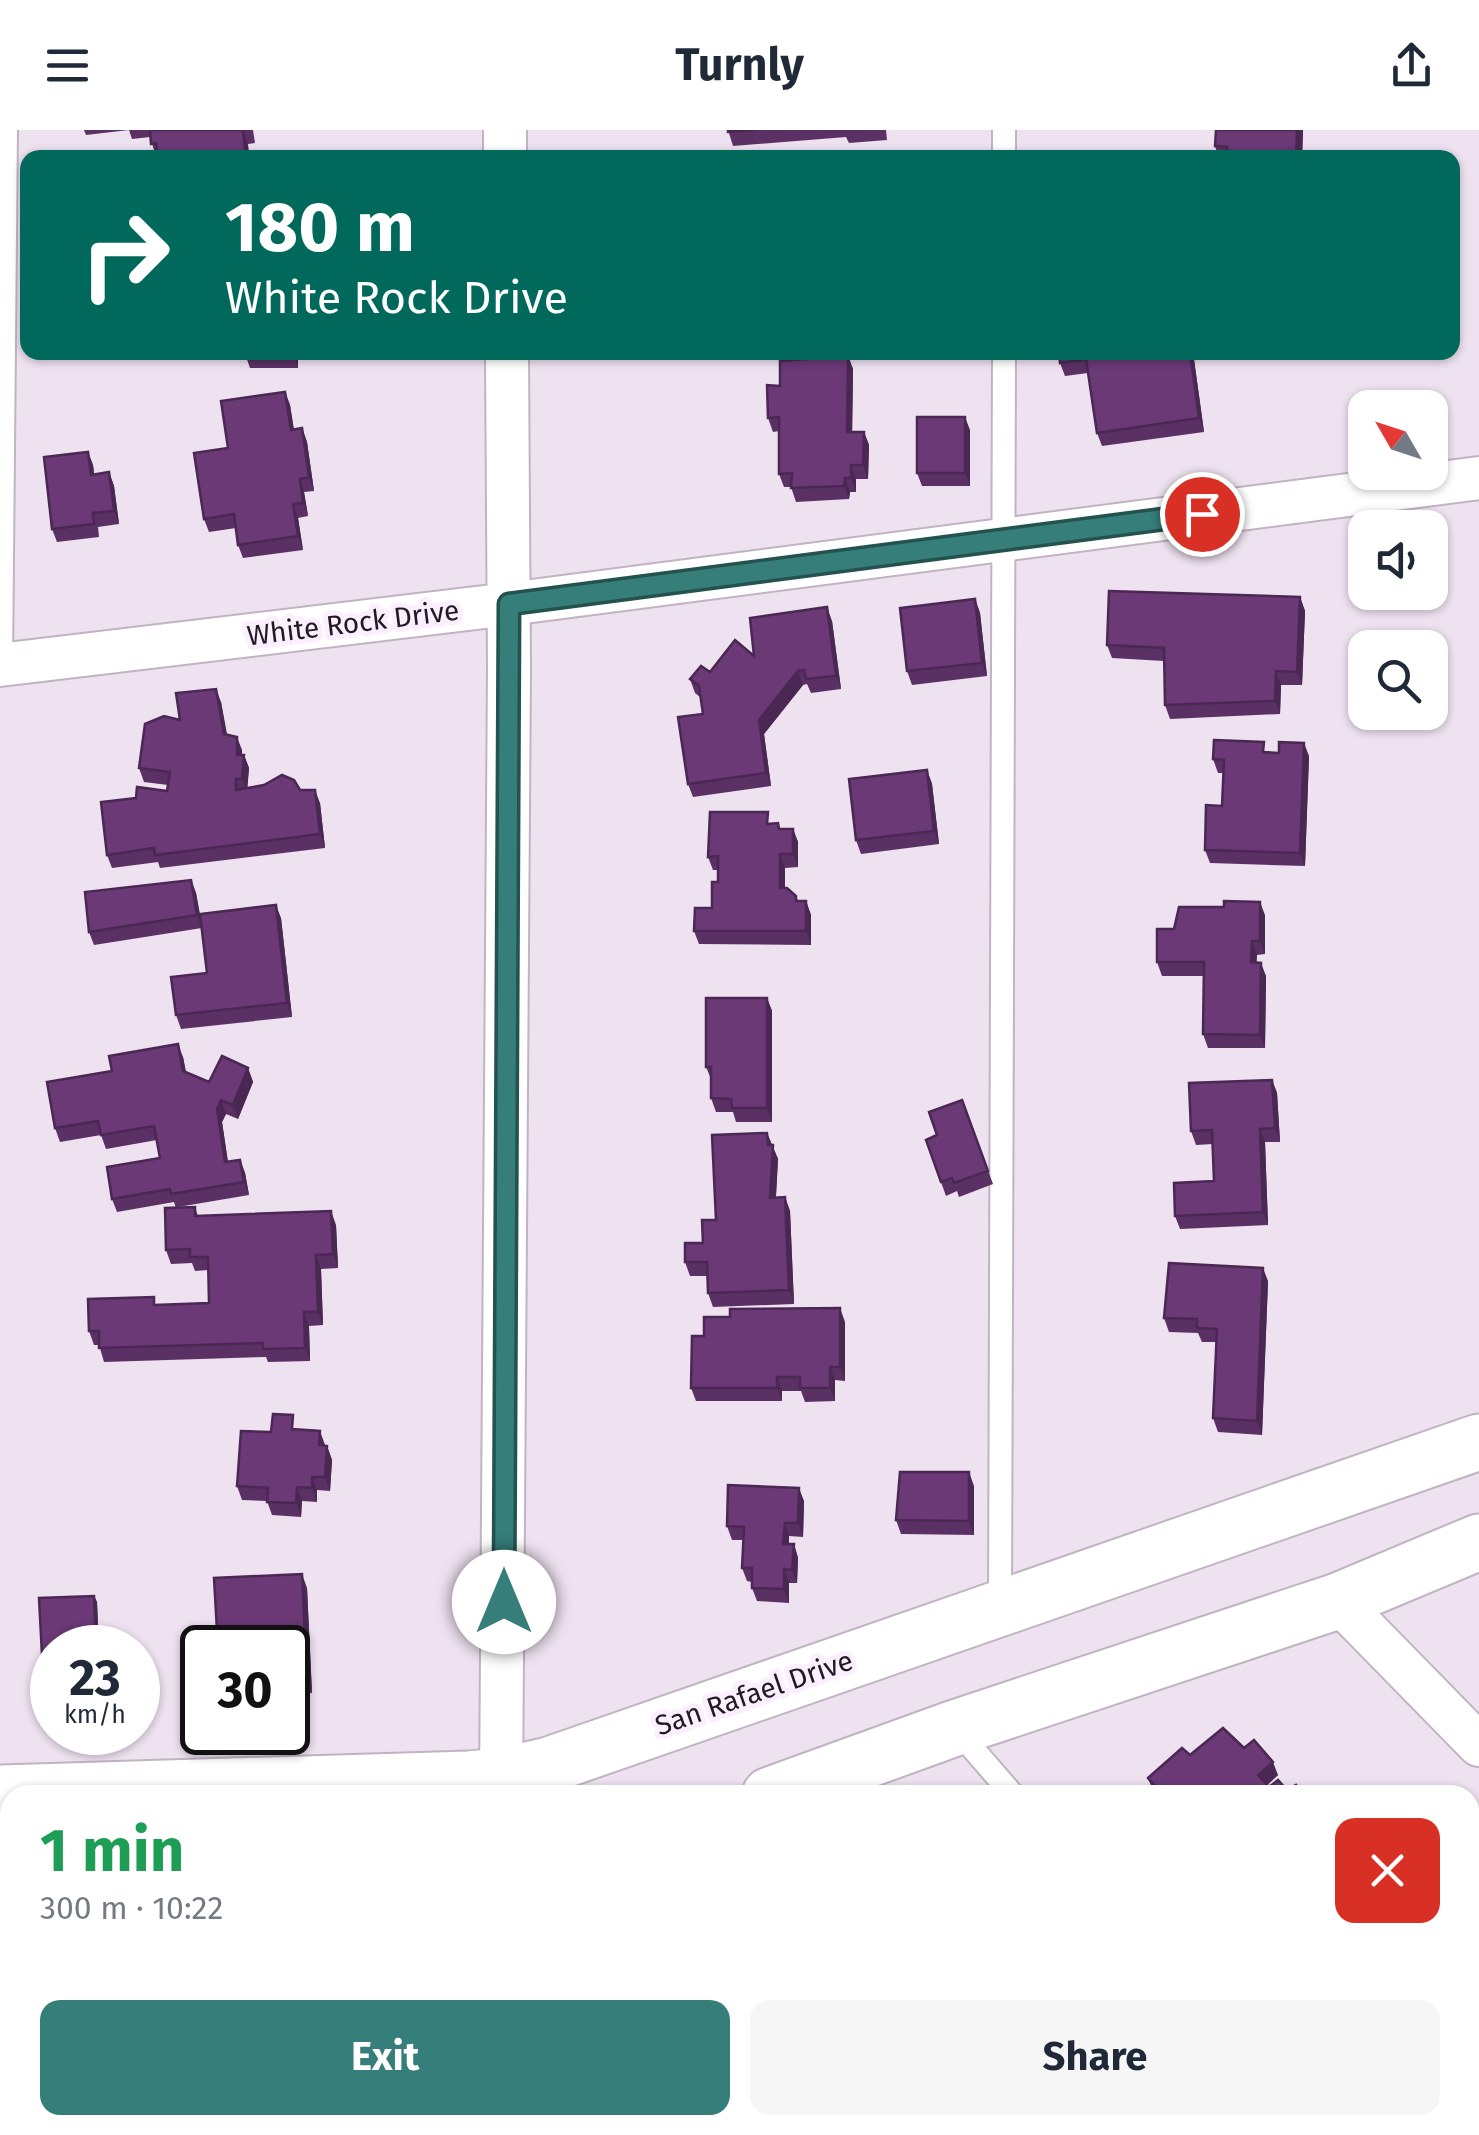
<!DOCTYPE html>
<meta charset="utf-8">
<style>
:root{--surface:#fff;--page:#f6f6f7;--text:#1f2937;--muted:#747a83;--accent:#367e7a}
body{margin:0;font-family:"Fira Sans",sans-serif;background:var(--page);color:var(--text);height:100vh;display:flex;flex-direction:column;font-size:38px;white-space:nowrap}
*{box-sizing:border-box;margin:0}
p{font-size:32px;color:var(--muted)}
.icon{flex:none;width:55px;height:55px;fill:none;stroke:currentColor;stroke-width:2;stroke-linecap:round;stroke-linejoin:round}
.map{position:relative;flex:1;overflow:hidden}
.drawer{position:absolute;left:0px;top:1655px;width:1480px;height:350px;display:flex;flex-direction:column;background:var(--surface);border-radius:30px 30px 0 0;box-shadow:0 2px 8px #0004}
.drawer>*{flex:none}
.banner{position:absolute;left:20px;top:20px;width:1440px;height:210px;border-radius:20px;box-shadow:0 2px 8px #0004;background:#00695c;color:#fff;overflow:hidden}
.needle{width:65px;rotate:309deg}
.fabs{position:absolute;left:1348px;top:260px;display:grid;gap:20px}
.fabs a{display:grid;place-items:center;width:100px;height:100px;border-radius:20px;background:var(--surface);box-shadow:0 2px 8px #0004;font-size:50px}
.speed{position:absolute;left:30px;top:1495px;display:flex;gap:20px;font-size:50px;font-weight:700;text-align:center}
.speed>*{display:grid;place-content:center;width:130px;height:130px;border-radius:50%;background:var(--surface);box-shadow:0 2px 8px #0004;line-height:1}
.speed small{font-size:25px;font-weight:400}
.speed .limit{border:5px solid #111;border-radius:15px;background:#fff;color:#111}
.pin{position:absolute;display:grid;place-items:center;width:85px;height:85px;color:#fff;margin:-42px;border:5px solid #fff;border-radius:50%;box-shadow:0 2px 10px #0007}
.me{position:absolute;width:110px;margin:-55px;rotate:0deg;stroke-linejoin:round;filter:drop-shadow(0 0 8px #0008)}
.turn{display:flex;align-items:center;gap:35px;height:210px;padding:0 40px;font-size:45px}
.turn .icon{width:130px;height:130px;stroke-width:2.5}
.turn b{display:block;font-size:70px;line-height:85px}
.round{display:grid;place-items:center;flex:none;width:105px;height:105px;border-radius:20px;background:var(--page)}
.head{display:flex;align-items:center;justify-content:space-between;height:170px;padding:0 40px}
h1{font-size:60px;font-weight:700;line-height:75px;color:#1e9e55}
.cta{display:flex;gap:20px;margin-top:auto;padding:20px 40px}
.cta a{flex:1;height:115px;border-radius:20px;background:var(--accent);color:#fff;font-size:40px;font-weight:700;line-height:115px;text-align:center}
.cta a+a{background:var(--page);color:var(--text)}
header{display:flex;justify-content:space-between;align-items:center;height:130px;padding:0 40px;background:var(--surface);font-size:45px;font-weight:700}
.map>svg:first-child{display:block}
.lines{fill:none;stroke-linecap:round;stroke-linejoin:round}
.lane-casing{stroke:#c0b4c2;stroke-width:26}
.street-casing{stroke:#c0b4c2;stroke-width:46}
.secondary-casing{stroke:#c0b4c2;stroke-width:59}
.lane{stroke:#fff;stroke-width:22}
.street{stroke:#fff;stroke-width:42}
.secondary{stroke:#fff;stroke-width:55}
.wall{fill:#5b3165}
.shaded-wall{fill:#4a2853}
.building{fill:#6a3976;stroke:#4a2853;stroke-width:2.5}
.route-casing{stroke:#23524f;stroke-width:25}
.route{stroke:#367e7a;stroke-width:18}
.labels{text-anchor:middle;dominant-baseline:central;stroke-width:10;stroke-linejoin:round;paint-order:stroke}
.street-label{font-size:28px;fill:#1f1b20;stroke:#fbeefe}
</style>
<header><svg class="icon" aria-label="menu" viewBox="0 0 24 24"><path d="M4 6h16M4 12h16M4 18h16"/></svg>Turnly<svg class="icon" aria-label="share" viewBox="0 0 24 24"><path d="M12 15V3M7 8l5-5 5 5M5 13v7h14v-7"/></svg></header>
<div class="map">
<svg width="1479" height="2005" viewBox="0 0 1479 2005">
<rect width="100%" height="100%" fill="#eee1f0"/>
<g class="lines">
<defs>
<path id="lane" d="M1004 0V28
M1 535 6 0
M1000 1477 1004 222
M955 1598 1013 1665
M1304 1995 1312 2005"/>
<path id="street" d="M505 0V28
M0 535 509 474 1479 348
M1338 1471 1479 1615
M501 1665 509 539 507 222"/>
<path id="secondary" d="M0 1663 469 1649 501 1646 549 1635 1479 1312
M770 1665 955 1598 1338 1471 1479 1412
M0 1786 10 1785
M565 1995 574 2005"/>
</defs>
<use href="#lane" class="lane-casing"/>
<use href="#street" class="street-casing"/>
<use href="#secondary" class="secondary-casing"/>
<use href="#lane" class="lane"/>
<use href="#street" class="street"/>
<use href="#secondary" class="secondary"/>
</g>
<path class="wall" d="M84 0H253L255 13 248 14 249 28 156 27 150 7 132 9 129 0 86 5Z
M728 0H886L887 10 849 13 846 7 733 16Z
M1303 0 1302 28H1219L1215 16Z
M298 222V238H250L245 224Z
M1059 222H1193L1204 302 1102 316 1097 303 1088 243 1065 246 1060 233Z
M848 226 853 239 852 302H864L869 315 868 349H856V362H850L849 369 796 372 791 357H784L779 344V301L773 302 768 288 780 256Z
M285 262 290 275 294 300 302 298 307 312 314 361 304 362 308 386 298 388 303 420 243 428 238 415 236 398 209 402 204 389 228 318Z
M970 300V356H922L917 343Z
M88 322 93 335 94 344 109 342 114 356 119 394 98 397 99 407 57 412 52 399Z
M1300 467 1305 481 1302 555H1281L1280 584 1170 589 1165 575 1164 531 1112 528 1107 515Z
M975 469 980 483 987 546 912 555 907 541Z
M832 491 841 559 811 563 807 554 803 555 764 604 771 656 693 667 688 654 703 584 700 567 695 563 690 549 754 526Z
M221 572 227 604 242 620V625H244L249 638 247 658 300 660 320 673 325 718 160 738 158 732 112 738 107 725 136 668 167 661 168 655 144 652 139 638 180 590Z
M1268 623 1309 626 1305 736 1210 733 1205 720 1222 676 1223 643H1218L1213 629Z
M927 640 932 654 939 714 861 724 856 710Z
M778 693 780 699H793L798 712V737L785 738V758L796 766 798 771H806L811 785V815L699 814 694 801 712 778 718 752V740H713L708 727 772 694Z
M191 750 196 763 202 795 281 788 292 887 181 899 176 885 207 843 202 798 94 815 89 802Z
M1265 785V824L1257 825 1256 832 1266 846 1265 918H1208L1203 904 1204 846H1162L1157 832 1174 799Z
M767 868 772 881V992H736L733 982H716L711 968V949L706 937Z
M183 927 186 942 209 952 248 938 253 952 238 989 226 984 222 992 228 1032 240 1030 245 1043 249 1065 178 1077H195L198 1086 336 1095 338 1138 321 1139 323 1195 309 1196 310 1231 268 1232 266 1227 104 1232 99 1215H94L89 1201 157 1175 209 1173 208 1140 195 1141 192 1133 171 1134 166 1120 176 1078 174 1072 117 1082 112 1069 160 1028 157 1010 106 1019 101 1005 60 1012 55 998Z
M1272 950 1277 963 1280 1012H1265L1268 1095 1180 1099 1175 1086 1214 1051 1213 1014 1196 1015 1191 1001Z
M962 970 993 1054 959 1067 957 1061 946 1066 926 1010 937 1005Z
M767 1003 778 1029 776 1067H785L790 1081 794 1174 713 1177 708 1163 707 1146H690L685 1132 703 1113Z
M1268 1151 1262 1305 1218 1302 1213 1288 1217 1212H1202L1198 1203 1169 1202 1164 1188Z
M845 1192V1251L835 1250V1271L805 1272 801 1261H782V1271H696L691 1258 704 1206Z
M298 1300 327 1316 332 1330 330 1361 317 1360V1372L302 1371 301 1387 272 1385 267 1371 242 1370 237 1356 271 1302Z
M974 1356V1405L901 1404 896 1390Z
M804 1371 803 1407 789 1406V1414H794L798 1428 797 1453H789V1473L757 1471 752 1458V1452L747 1451 742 1438 743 1410H732L727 1396Z
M307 1458 312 1563 288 1564V1518Z
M94 1466 97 1472 99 1518H52V1551H45L43 1544 39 1468Z
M1244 1618 1278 1645 1267 1655 1269 1657 1310 1665H1156L1153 1661 1148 1648 1190 1625Z
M0 1904H10V1995H29L30 2004 0 2005Z
M1067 1995H1137L1140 2003 1138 2005H1076Z"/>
<path class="shaded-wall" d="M243 0 248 14 249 28H246Z
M1297 0H1303L1302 28H1296Z
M293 222H298V238L293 224Z
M1190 222H1193L1204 302 1199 288Z
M848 226 853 239 852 315 847 302Z
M285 262 290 275 296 314 291 300Z
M965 287 970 300V356L965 343Z
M302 298 307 312 314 361 309 347Z
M864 302 869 315 868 349 863 335Z
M88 322 93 335 96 358 91 345Z
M851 335 856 349V362L851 348Z
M109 342 114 356 119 394 114 381Z
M845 348 850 362 849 369 844 356Z
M300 349 304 362 308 386 303 373Z
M293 374 298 388 303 420 298 406Z
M1300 467 1305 481 1302 555 1297 542Z
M975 469 980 483 987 546 982 533Z
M827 477 832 491 841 559 836 546Z
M798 541 803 555 764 604 771 656 766 643 759 590Z
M1276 541 1281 555 1280 584 1275 571Z
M216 559 221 572 229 618 224 604Z
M237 607 242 620V639L237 625Z
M1304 613 1309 626 1305 736 1300 723Z
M244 625 249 638 247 663 242 649Z
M927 640 932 654 939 714 934 701Z
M315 660 320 673 325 718 320 704Z
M793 699 798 712V737L793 724Z
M780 724 785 738V771L780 758Z
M191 750 196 763 202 798 197 785Z
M806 771 811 785V815L806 801Z
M1260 772 1265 785V824L1260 811Z
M276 775 281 788 292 887 287 873Z
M1252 811 1257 825 1256 846 1251 832Z
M1261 833 1266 846 1265 918 1260 905Z
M767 868 772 881V992L767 978Z
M178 914 183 927 188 954 183 941Z
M248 938 253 952 238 989 233 975Z
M1272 950 1277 963 1280 1012 1275 998Z
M221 970 226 984 222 992 230 1046 225 1032 217 979Z
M1260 999 1265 1012 1268 1095 1263 1082Z
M767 1003 778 1029 775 1081 770 1068Z
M240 1030 245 1043 249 1065 244 1052Z
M785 1067 790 1081 794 1174 789 1160Z
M331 1081 336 1095 338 1138 333 1124Z
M316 1125 321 1139 323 1195 318 1182Z
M1263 1138 1268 1151 1262 1305 1257 1291Z
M840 1178 845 1192V1251L840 1237Z
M304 1182 309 1196 310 1231 305 1218Z
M830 1237 835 1250V1271L830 1258Z
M777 1247 782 1261V1271L777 1258Z
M320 1301 325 1315 324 1329 319 1315Z
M327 1316 332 1330 330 1361 325 1347Z
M969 1342 974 1356V1405L969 1391Z
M312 1347 317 1360V1372L312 1358Z
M297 1357 302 1371 301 1387 296 1373Z
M799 1358 804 1371 803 1407 798 1393Z
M785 1393 789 1406 788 1428 783 1414Z
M794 1414 798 1428 797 1453 792 1440Z
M784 1439 789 1453V1473L784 1459Z
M302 1444 307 1458 312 1563 307 1549Z
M94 1466 97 1472 99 1518H96Z
M1273 1632 1278 1645 1263 1659 1258 1645Z
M108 1995H112L113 2005H108Z
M198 1995H204L203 2005H197Z
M294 1995H303L300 2005H291Z
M1129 1995H1137L1140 2003 1138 2005H1117Z"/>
<path class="building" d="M150 0H244H243L246 28H158L156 13 151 14Z
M728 0H758L728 2Z
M1216 0H1297L1296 28H1227V17L1215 16Z
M245 222H293V224H245Z
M1059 222H1190L1199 288 1097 303 1086 229 1060 233Z
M848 226 847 302H864L863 335H851V348H845L844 356 791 358 792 343 779 344V287L768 288 767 255 780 256V231Z
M285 262 291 300 302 298 309 347 300 349 303 373 293 374 298 406 238 415 234 384 204 389 194 323 228 318 221 271Z
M917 287H965V343H917Z
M88 322 91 345 109 342 114 381 93 383 94 394 52 399 44 327Z
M1109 461 1300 467 1297 542 1276 541 1275 571 1165 575 1164 518 1107 515Z
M975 469 982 533 907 541 900 478Z
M827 477 836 546 806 549 804 540 798 541 759 590 766 643 688 654 678 587 703 584 699 556 690 549 701 536 710 542 735 510 754 526 750 488Z
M216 559 224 604 237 607V625H244L242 649H236V660L264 655 282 645 294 650 300 660H315L320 704 155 725 154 718 107 725 101 672 136 668 137 657 167 661 170 642 139 638 145 594 164 586 180 590 176 563Z
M1214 610 1264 612 1263 622 1279 623V612L1304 613 1300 723 1205 720 1206 675 1222 676 1224 630 1213 629Z
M927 640 934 701 856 710 849 649Z
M710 682H768L767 694 778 693 779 699H793V724H780V758H787L796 766V771H806V801H694L695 778H712V752H718V726L708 727Z
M191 750 197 785 89 802 85 762Z
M1224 771 1260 772V811H1252L1251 832 1261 833 1260 905 1203 904 1204 832H1157V799H1174L1179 777H1224Z
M276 775 287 873 176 885 171 847 207 843 200 784Z
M706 868H767V978H732L731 969 711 968V937H706Z
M178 914 183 941 209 952 222 926 248 938 233 975 221 970 217 979 225 1032 240 1030 244 1052 171 1064 170 1059 112 1069 107 1037 160 1028 154 996 101 1005 98 991 55 998 47 952 112 941 109 926Z
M1272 950 1275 998 1260 999 1263 1082 1175 1086 1174 1053 1214 1051 1212 1000 1191 1001 1189 953Z
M962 970 988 1041 954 1053 952 1048 941 1052 926 1010 937 1005 929 982Z
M767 1003 768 1015H773L770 1068 785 1067 789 1160 708 1163 707 1132H685V1113H703L702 1090H716L712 1005Z
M195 1077V1086L331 1081 333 1124 316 1125 318 1182H304L305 1218 263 1219V1213L99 1218V1201H89L88 1169 154 1167V1175L209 1173 208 1127H190V1119L166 1120 165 1078Z
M1169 1133 1263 1138 1257 1291 1213 1288 1217 1199 1197 1198V1189L1164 1188Z
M840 1178V1237H830V1258H800V1247H777V1258H691L692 1206H704V1187H730V1179Z
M273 1284 293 1285 292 1299 320 1301 319 1315 327 1316 325 1347H312V1358L297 1357 296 1373 267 1372 268 1358 237 1356 241 1301 271 1302Z
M900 1342H969V1391L896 1390Z
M728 1355 799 1358 798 1393H785L783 1414H794L792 1440 784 1439V1459L752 1458V1438H742L744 1397 727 1396Z
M302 1444 307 1549 288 1550V1518H218L214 1448Z
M94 1466 96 1518H52V1544H43L39 1468Z
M1223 1598 1244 1618 1254 1610 1273 1632 1258 1645 1269 1657 1278 1650 1287 1660 1296 1655 1301 1663 1305 1658 1310 1665H1162L1148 1648 1182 1618 1190 1625Z
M0 1904H10V1991L0 1992Z
M1477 1912 1479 1914V1999L1472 2005H1392L1383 1995H1470V1918Z
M36 1995H108V2005H36Z
M121 1995H198L197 2005H120Z
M213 1995H294L291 2005H210Z
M314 1995H321L341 2005H310Z
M1074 1995H1129L1117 2005H1082Z
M1283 1995H1294L1303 2005H1272Z"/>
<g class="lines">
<defs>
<path id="route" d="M504 1472 509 474 1202 384"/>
</defs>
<use href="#route" class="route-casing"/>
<use href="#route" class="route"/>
</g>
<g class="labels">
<g class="street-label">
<text transform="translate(353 493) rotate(-7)">White Rock Drive</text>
<text transform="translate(754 1563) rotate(-19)">San Rafael Drive</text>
</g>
</g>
</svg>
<div class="fabs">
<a><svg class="needle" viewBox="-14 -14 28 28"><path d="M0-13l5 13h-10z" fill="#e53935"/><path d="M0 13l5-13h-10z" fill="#747a83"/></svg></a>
<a><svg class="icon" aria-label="sound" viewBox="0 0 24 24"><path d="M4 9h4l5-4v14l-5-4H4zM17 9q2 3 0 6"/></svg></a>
<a><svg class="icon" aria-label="search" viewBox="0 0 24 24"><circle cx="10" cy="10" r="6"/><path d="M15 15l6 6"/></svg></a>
</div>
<div class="speed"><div>23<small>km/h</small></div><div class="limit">30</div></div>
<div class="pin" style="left:1202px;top:384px;background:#d93025"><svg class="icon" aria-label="arrive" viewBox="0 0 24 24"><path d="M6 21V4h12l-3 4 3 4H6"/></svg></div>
<svg class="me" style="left:504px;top:1472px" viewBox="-20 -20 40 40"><circle r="19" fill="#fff"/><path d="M0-13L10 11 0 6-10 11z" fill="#367e7a"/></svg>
<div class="banner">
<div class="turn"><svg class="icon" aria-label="right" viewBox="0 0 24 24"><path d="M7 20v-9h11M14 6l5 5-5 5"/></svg><div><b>180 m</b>White Rock Drive</div></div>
</div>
<section class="drawer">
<div class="head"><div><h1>1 min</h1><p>300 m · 10:22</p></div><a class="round" style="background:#d93025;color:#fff"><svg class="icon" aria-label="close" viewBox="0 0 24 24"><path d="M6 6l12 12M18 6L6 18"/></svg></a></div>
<div class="cta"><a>Exit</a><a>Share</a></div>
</section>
</div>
